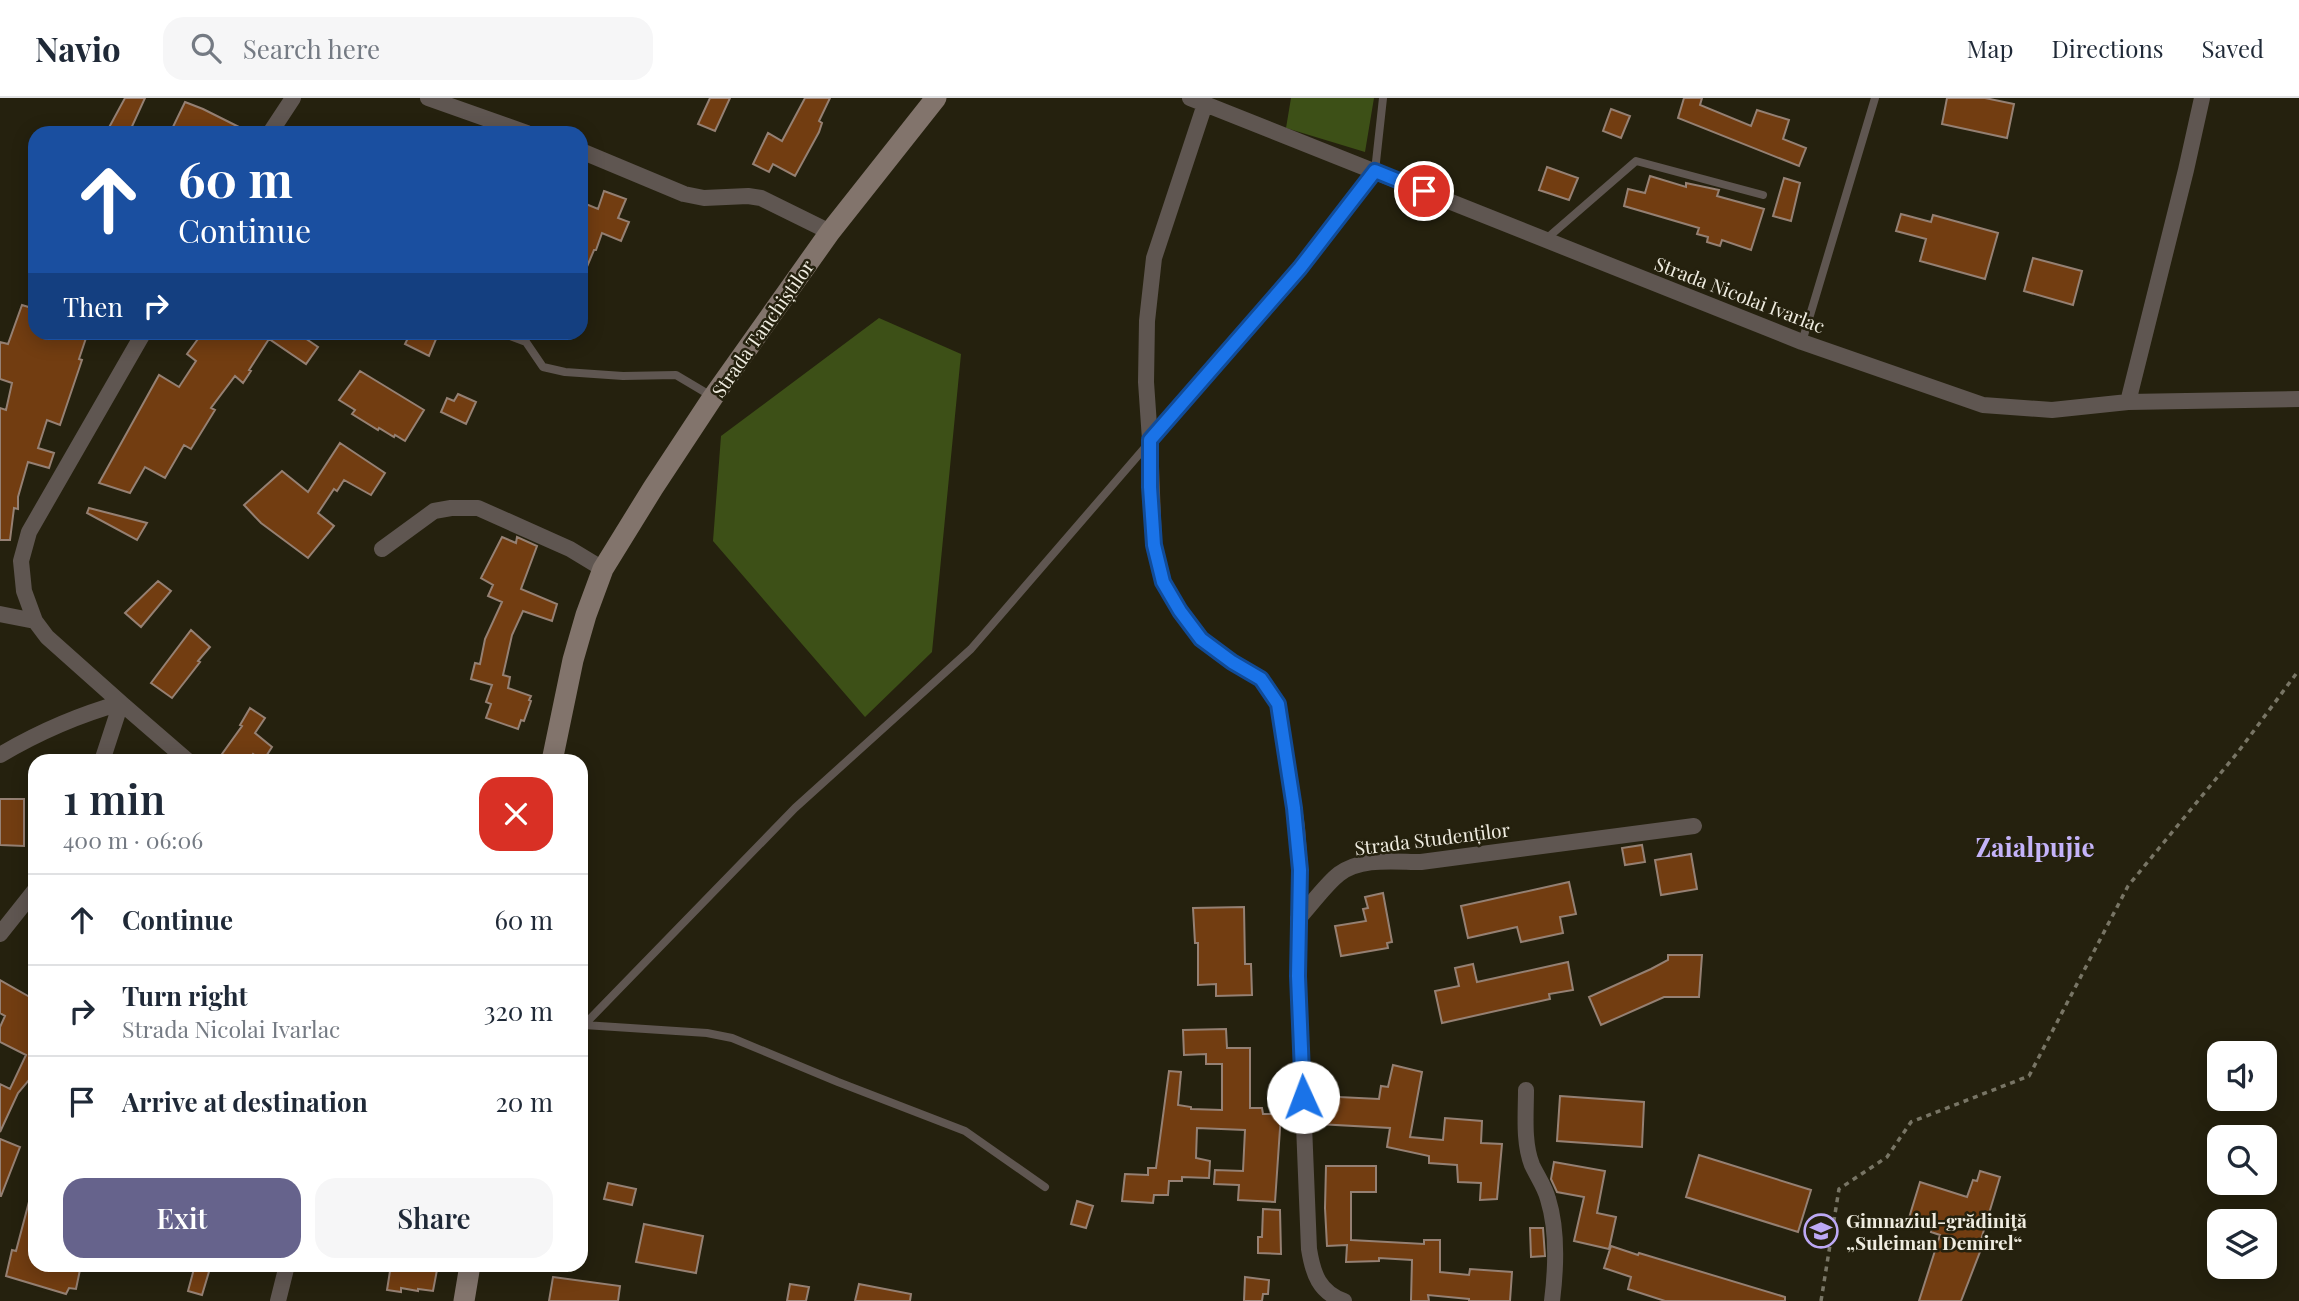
<!DOCTYPE html>
<meta charset="utf-8">
<style>
:root{--surface:#fff;--page:#f6f6f7;--text:#1f2937;--muted:#747a83;--line:#e0e1e3;--accent:#66638c}
body{margin:0;font-family:"Playfair Display",serif;background:var(--page);color:var(--text);height:100vh;display:flex;flex-direction:column;font-size:26px;white-space:nowrap}
*{box-sizing:border-box;margin:0}
p{font-size:23px;color:var(--muted)}
.icon{flex:none;width:38px;height:38px;fill:none;stroke:currentColor;stroke-width:2;stroke-linecap:round;stroke-linejoin:round}
.map{position:relative;flex:1;overflow:hidden}
.panel{position:absolute;left:28px;top:656px;width:560px;height:518px;display:flex;flex-direction:column;background:var(--surface);border-radius:21px;box-shadow:0 4px 18px #0003}
.panel>*{flex:none}
.top-card{position:absolute;left:28px;top:28px;width:560px;height:214px;border-radius:21px;box-shadow:0 4px 18px #0003;background:#1a4fa0;color:#fff;overflow:hidden}
.fabs{position:absolute;left:2207px;top:943px;display:grid;gap:14px}
.fabs a{display:grid;place-items:center;width:70px;height:70px;border-radius:14px;background:var(--surface);box-shadow:0 4px 18px #0003;font-size:35px}
.pin{position:absolute;display:grid;place-items:center;width:60px;height:60px;color:#fff;margin:-30px;border:4px solid #fff;border-radius:50%;box-shadow:0 2px 7px #0007}
.me{position:absolute;width:77px;margin:-38px;rotate:358deg;stroke-linejoin:round;filter:drop-shadow(0 0 5px #0008)}
.turn{display:flex;align-items:center;gap:24px;height:147px;padding:0 35px;font-size:32px}
.turn .icon{width:91px;height:91px;stroke-width:2.5}
.turn b{display:block;font-size:49px;line-height:60px}
.then{display:flex;align-items:center;height:66px;padding:0 35px;background:#0003;gap:14px;font-size:26px}
.round{display:grid;place-items:center;flex:none;width:74px;height:74px;border-radius:21px;background:var(--page)}
.head{display:flex;align-items:center;justify-content:space-between;height:119px;padding:0 35px}
h1{font-size:42px;font-weight:600;line-height:52px}
.action{display:flex;gap:14px;margin-top:auto;padding:14px 35px}
.action a{flex:1;height:80px;border-radius:21px;background:var(--accent);color:#fff;font-size:28px;font-weight:600;line-height:80px;text-align:center}
.action a+a{background:var(--page);color:var(--text)}
ul{padding:0;list-style:none}
li{display:flex;align-items:center;gap:21px;height:91px;padding:0 35px;border-top:2px solid var(--line)}
li div{flex:1}
li b{display:block;font-size:26px}
li em{font-style:normal}
header{display:flex;align-items:center;gap:42px;box-sizing:border-box;height:98px;padding:0 35px;background:var(--surface);border-bottom:2px solid var(--line)}
header strong{font-size:33px}
nav{display:flex;gap:38px;margin-inline-start:auto;font-size:24px}
.search{width:490px;height:63px;background:var(--page);display:flex;align-items:center;gap:18px;box-sizing:border-box;padding:0 24px;border-radius:21px;color:var(--muted);font-size:26px}
.map>svg:first-child{display:block}
.green{fill:#3d5017}
.building{fill:#723d11;stroke:#958073;stroke-width:2}
.lines{fill:none;stroke-linecap:round;stroke-linejoin:round}
.path{stroke:#787565;stroke-width:3.5;stroke-dasharray:5 5;stroke-linecap:butt}
.lane{stroke:#5f5651;stroke-width:8}
.street{stroke:#5f5651;stroke-width:16}
.secondary{stroke:#82746c;stroke-width:21}
.route-casing{stroke:#114b97;stroke-width:18}
.route{stroke:#1a73e8;stroke-width:12}
.labels{text-anchor:middle;dominant-baseline:central;stroke-width:5;stroke-linejoin:round;paint-order:stroke}
.street-label{font-size:19px;fill:#efece0;stroke:#25210e}
.poi-label{font-size:19px;font-weight:bold;fill:#efece0;stroke:#25210e;text-anchor:start}
.district-label{font-size:26px;font-weight:bold;fill:#c4b3f9;stroke:#25210e}
</style>
<header>
<strong>Navio</strong>
<div class="search"><svg class="icon" aria-label="search" viewBox="0 0 24 24"><circle cx="10" cy="10" r="6"/><path d="M15 15l6 6"/></svg>Search here</div>
<nav><a>Map</a><a>Directions</a><a>Saved</a></nav>
</header>
<div class="map">
<svg width="2299" height="1203" viewBox="0 0 2299 1203">
<rect width="100%" height="100%" fill="#25210e"/>
<path class="green" d="M1291 0H1374L1365 54 1286 30Z
M879 220 961 256 932 554 865 619 713 443 721 338Z"/>
<path class="building" d="M125 0H145L129 35H106Z
M710 0H730L715 33 698 26Z
M805 0H830L819 23 822 25 819 34 795 78 773 66 769 74 753 66 768 35 782 43Z
M1684 0H1702L1700 7 1751 28 1757 12 1789 22 1783 41 1806 50 1799 68 1678 20Z
M1947 0H1985L2014 6 2007 40 1942 26Z
M185 4 203 11 251 35H170Z
M1611 11 1630 18 1621 40 1603 33Z
M1547 69 1578 80 1569 102 1539 92Z
M1650 78 1686 89V85L1719 92 1717 98 1764 111 1751 152 1722 142 1720 148 1707 144 1708 139 1697 136 1699 130 1624 108 1628 91 1645 95Z
M1784 80 1800 85 1791 123 1773 118Z
M604 93 626 101 618 120 629 124 621 143 602 135 596 152H594L581 183V104L598 111Z
M1901 116 1931 124 1933 117 1998 135 1985 181 1920 163 1926 141 1896 133Z
M2033 160 2082 173 2073 207 2024 193Z
M22 207 35 211V234H88L79 261 82 262 60 327 47 322 38 350 54 355 49 370 28 364 18 399V411L14 410 10 442H0V310L6 312 12 285 0 281V244L8 246Z
M203 234H296L318 249 306 266 269 241 249 272 251 273 243 285 235 278 211 310 215 312 191 351 184 347 165 380 145 369 130 395 99 385 159 277 179 289 196 263 187 256Z
M411 234H439L429 258 405 246Z
M360 273 424 312 405 343 395 337 394 339 379 330 378 332 352 316 355 312 339 302Z
M458 296 476 304 466 326 441 314 447 300 454 303Z
M340 345 385 375 371 397 344 382 337 393 334 391 318 415 334 428 308 460 261 425 244 407 282 373 308 394Z
M89 410 147 425 137 442 87 415Z
M502 439 516 445 517 439 537 448 521 491 557 506 552 523 523 513 512 537 503 577 510 579 508 590 531 598 529 602 531 603 524 623 521 622 518 631 486 620 491 606 486 604 492 587 471 581 475 565 480 566 485 541 502 504 488 498 493 487 481 480Z
M158 483 171 493 141 529 125 515Z
M191 532 210 549 198 563 200 564 172 600 151 585Z
M250 610 265 620 255 635 272 649 263 663 253 656 248 663H217L242 628 240 627Z
M0 701H24V748L0 747Z
M1642 747 1645 764 1625 767 1622 750Z
M1691 756 1697 791 1661 797 1655 762Z
M1569 784 1576 816 1560 819 1563 835 1521 844 1517 829 1468 840 1461 808Z
M1383 795 1392 844 1387 845 1388 850 1341 858 1335 828 1366 823 1363 811 1368 810 1365 799Z
M1244 809 1245 866H1251L1252 897 1216 898V886L1198 887V845H1195L1193 810Z
M1668 857H1702L1699 899H1664L1601 927 1589 899 1651 871 1668 862Z
M1568 864 1573 892 1549 896 1550 901 1442 925 1435 893 1459 888 1455 870 1473 866 1477 884Z
M0 882 35 902V975L18 995 0 1034V986L10 991 26 957 0 944V929L5 918 0 915Z
M1226 931 1227 950H1250V1010H1262L1263 1016H1281L1275 1104 1238 1102 1239 1087 1214 1086 1215 1072 1243 1073 1245 1032 1197 1030 1196 1060 1210 1063 1209 1080 1182 1079V1083H1169L1168 1097H1154L1153 1105 1122 1103 1125 1076 1148 1077V1070H1156L1169 973 1181 974 1178 1007 1191 1009V1011L1222 1012V966H1206V956L1184 957 1183 932Z
M1393 967 1422 974 1410 1039 1443 1042 1445 1020 1482 1023 1481 1045 1502 1046 1497 1101 1480 1102 1481 1085 1458 1084 1457 1067 1429 1065V1058L1387 1049 1390 1030 1318 1026 1319 998 1379 1001 1381 988 1388 989Z
M1560 998 1644 1004 1642 1049 1557 1043Z
M0 1041 20 1049 1 1098H0Z
M1699 1057 1811 1092 1798 1134 1686 1099Z
M1554 1064 1605 1073 1597 1115 1616 1119 1609 1151 1574 1143 1584 1099 1557 1094 1551 1081Z
M1326 1068H1376V1094H1351V1142L1424 1146V1142H1440V1174L1469 1177 1470 1171 1512 1174 1510 1203H1469V1201L1428 1197 1429 1203H1411L1412 1162 1379 1160V1163L1346 1164 1347 1147 1327 1148 1325 1110Z
M1980 1073 2000 1079 1980 1145 1983 1146 1961 1203H1919L1940 1137 1931 1134 1932 1130 1908 1123 1920 1084 1967 1099 1973 1082 1977 1083Z
M608 1085 636 1091 632 1107 604 1101Z
M30 1100 35 1101V1167H81L76 1191 69 1190 66 1196 6 1178 12 1152 16 1153Z
M1077 1103 1093 1108 1086 1130 1071 1126Z
M1263 1111 1280 1112 1281 1156 1258 1155V1139H1262Z
M644 1126 703 1138 696 1175 636 1164Z
M1530 1130H1543L1545 1158 1531 1159Z
M1611 1148 1638 1157 1639 1155 1785 1199V1203H1665L1628 1191 1631 1179 1604 1170Z
M195 1167H211L202 1197 188 1193Z
M391 1167H413L437 1172 433 1193 418 1191V1193L401 1190V1194L387 1192Z
M553 1179 620 1188 618 1203H549Z
M1245 1179 1269 1182 1268 1196H1263L1262 1203H1244Z
M790 1186 809 1189 806 1203H787Z
M859 1186 911 1196 910 1203H855Z"/>
<g class="lines">
<path class="path" d="M1821 1203 1839 1091 1887 1059 1911 1024 2029 978 2128 788 2238 654 2299 572"/>
<path class="lane" d="M1545 142 1636 63 1763 97
M499 234 526 244 543 269 565 274 623 278 676 277 713 299
M1802 244 1875 0
M584 927 795 710 971 551 1300 170 1375 73 1383 0
M584 927 707 935 732 940 838 984 965 1033 1045 1089"/>
<path class="street" d="M428 0 527 35
M1190 0 1802 244 1983 307 2052 312 2128 304 2299 301
M1205 6 1154 160 1147 223 1146 284 1150 342 1154 447 1163 484 1180 513 1201 541 1232 564 1261 581 1278 606 1297 729 1300 772 1298 878 1309 1151C1313 1176 1319 1194 1344 1203
M270 35 293 0
M581 53 684 96 704 100 748 98 761 100 830 134
M2128 304 2186 72 2202 0
M382 451 434 413 451 410H478L570 451 603 471
M0 516 35 523
M0 657C39 634 78 617 121 605L188 663
M102 663 121 605 47 539 35 523 24 493 21 463 29 434 144 234
M1298 821C1310 808 1327 785 1339 776 1361 759 1395 764 1421 764L1694 728
M0 836 35 792
M1526 992C1526 1016 1523 1044 1532 1067 1537 1078 1545 1089 1548 1101 1558 1133 1556 1171 1552 1203
M278 1203 287 1167"/>
<path class="secondary" d="M552 663 573 562 586 517 603 471 653 390 713 299 830 134 936 0
M464 1203 470 1167"/>
</g>
<g class="lines">
<defs>
<path id="route" d="M1303 999 1298 878 1300 772 1294 710 1278 606 1261 581 1232 564 1201 541 1180 513 1163 484 1154 447 1150 389V342L1300 170 1375 73 1424 93"/>
</defs>
<use href="#route" class="route-casing"/>
<use href="#route" class="route"/>
</g>
<defs>
<symbol id="school-ring" viewBox="-11 -11 22 22"><circle r="9.5" fill="#25210e" stroke="#bda9f5" stroke-width="1.5"/><path d="M0-5L7-2L0 1L-7-2ZM-4 1L0 2.5L4 1V4Q0 6-4 4Z" fill="#bda9f5"/></symbol>
</defs>
<g fill-rule="evenodd">
<use href="#school-ring" x="1802" y="1114" width="38" height="38"/>
</g>
<g class="labels">
<g class="street-label">
<text transform="translate(1740 196) rotate(21)">Strada Nicolai Ivarlac</text>
<text transform="translate(762 230) rotate(-55)">Strada Tanchiștilor</text>
<text transform="translate(1432 740) rotate(-7)">Strada Studenților</text>
</g>
<g class="poi-label">
<text x="1846" y="1122">Gimnaziul-grădiniţă<tspan x="1846" dy="22">„Suleiman Demirel“</tspan></text>
</g>
<g class="district-label">
<text x="2035" y="748">Zaialpujie</text>
</g>
</g>
</svg>
<div class="fabs">
<a><svg class="icon" aria-label="sound" viewBox="0 0 24 24"><path d="M4 9h4l5-4v14l-5-4H4zM17 9q2 3 0 6"/></svg></a>
<a><svg class="icon" aria-label="search" viewBox="0 0 24 24"><circle cx="10" cy="10" r="6"/><path d="M15 15l6 6"/></svg></a>
<a><svg class="icon" aria-label="layers" viewBox="0 0 24 24"><path d="M12 4l9 5-9 5-9-5zM3 14l9 5 9-5"/></svg></a>
</div>
<div class="pin" style="left:1424px;top:93px;background:#d93025"><svg class="icon" aria-label="arrive" viewBox="0 0 24 24"><path d="M6 21V4h12l-3 4 3 4H6"/></svg></div>
<svg class="me" style="left:1303px;top:999px" viewBox="-20 -20 40 40"><circle r="19" fill="#fff"/><path d="M0-13L10 11 0 6-10 11z" fill="#1a73e8"/></svg>
<div class="top-card">
<div class="turn"><svg class="icon" aria-label="ahead" viewBox="0 0 24 24"><path d="M12 20V5M6 11l6-6 6 6"/></svg><div><b>60 m</b>Continue</div></div>
<div class="then">Then<svg class="icon" aria-label="right" viewBox="0 0 24 24"><path d="M7 20v-9h11M14 6l5 5-5 5"/></svg></div>
</div>
<section class="panel">
<div class="head"><div><h1>1 min</h1><p>400 m · 06:06</p></div><a class="round" style="background:#d93025;color:#fff"><svg class="icon" aria-label="close" viewBox="0 0 24 24"><path d="M6 6l12 12M18 6L6 18"/></svg></a></div>
<ul>
<li><svg class="icon" aria-label="ahead" viewBox="0 0 24 24"><path d="M12 20V5M6 11l6-6 6 6"/></svg><div><b>Continue</b></div><em>60 m</em></li>
<li><svg class="icon" aria-label="right" viewBox="0 0 24 24"><path d="M7 20v-9h11M14 6l5 5-5 5"/></svg><div><b>Turn right</b><p>Strada Nicolai Ivarlac</p></div><em>320 m</em></li>
<li><svg class="icon" aria-label="arrive" viewBox="0 0 24 24"><path d="M6 21V4h12l-3 4 3 4H6"/></svg><div><b>Arrive at destination</b></div><em>20 m</em></li>
</ul>
<div class="action"><a>Exit</a><a>Share</a></div>
</section>
</div>
